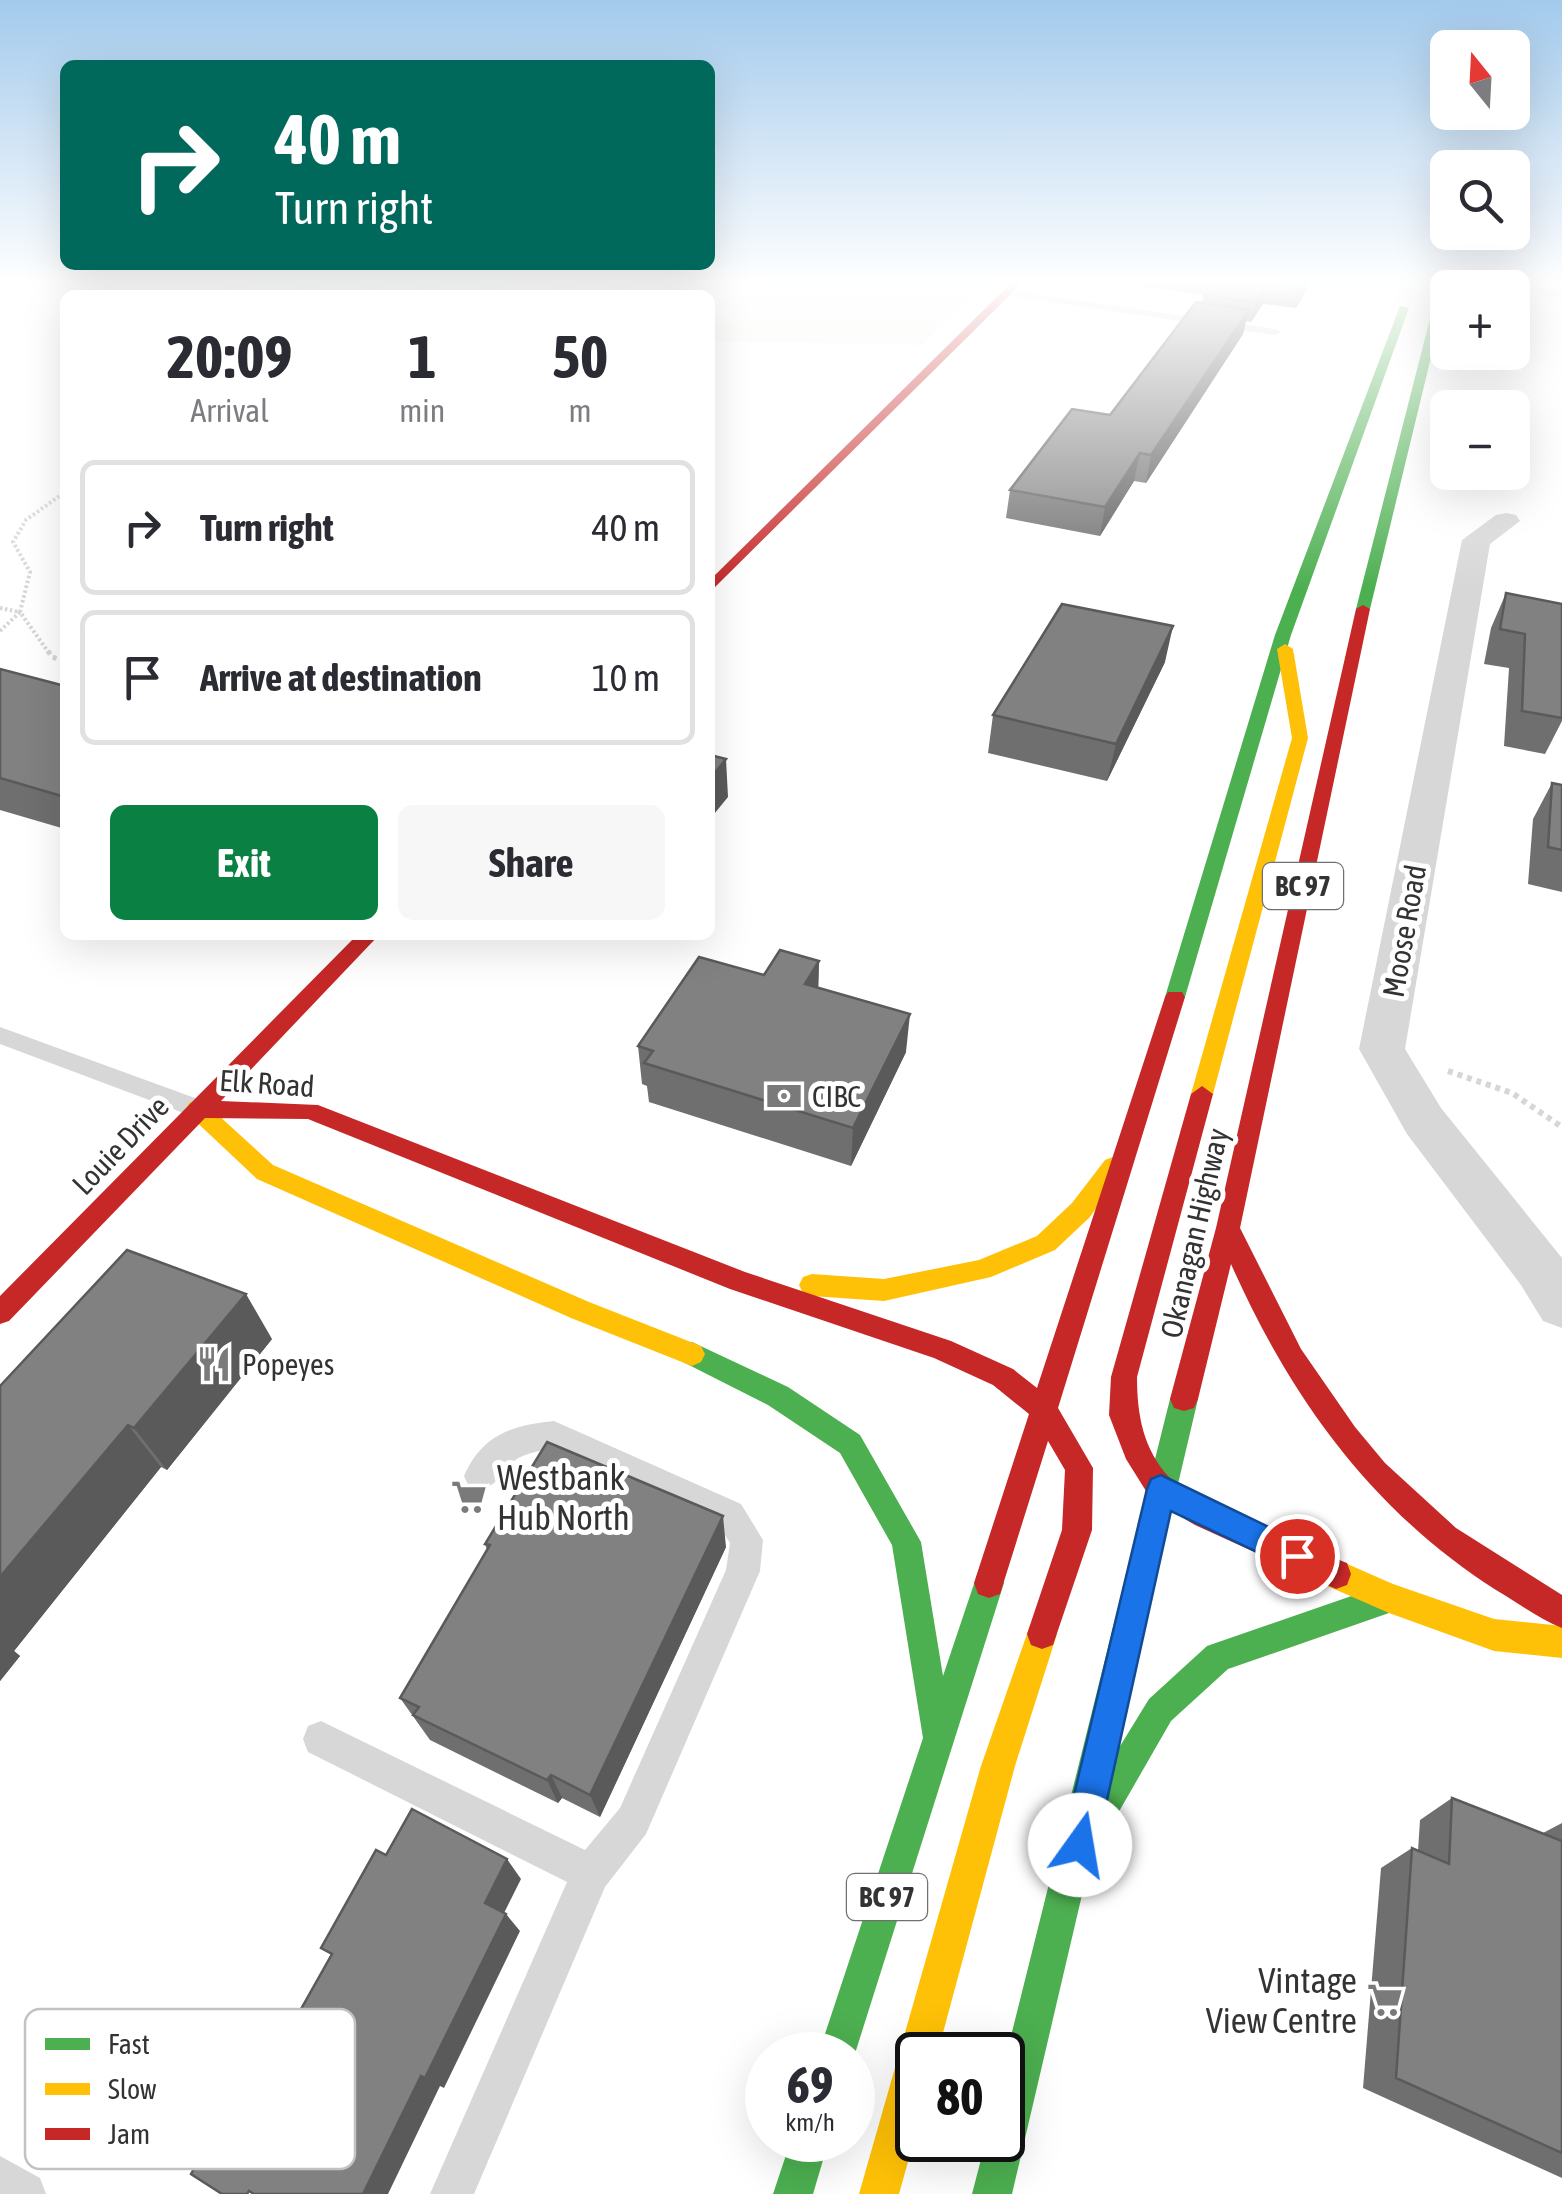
<!DOCTYPE html>
<meta charset="utf-8">
<style>
:root{--surface:#fff;--page:#f7f7f7;--text:#2b2b33;--muted:#7c7c81;--line:#e1e1e2;--accent:#0b8043}
body{margin:0;font-family:"Asap Condensed",sans-serif;background:var(--page);color:var(--text);height:100vh;display:flex;flex-direction:column;font-size:38px;white-space:nowrap}
*{box-sizing:border-box;margin:0}
p{font-size:32px;color:var(--muted)}
.icon{flex:none;width:55px;height:55px;fill:none;stroke:currentColor;stroke-width:2;stroke-linecap:round;stroke-linejoin:round}
.map{position:relative;flex:1;overflow:hidden}
.panel{position:absolute;left:60px;top:290px;width:655px;height:650px;display:flex;flex-direction:column;background:var(--surface);border-radius:15px;box-shadow:0 10px 40px #0002}
.panel>*{flex:none}
.top-card{position:absolute;left:60px;top:60px;width:655px;height:210px;border-radius:15px;box-shadow:0 10px 40px #0002;background:#00695c;color:#fff;overflow:hidden}
.needle{width:65px;rotate:342deg}
.tools{position:absolute;left:1430px;top:30px;display:grid;gap:20px}
.tools a{display:grid;place-items:center;width:100px;height:100px;border-radius:15px;background:var(--surface);box-shadow:0 10px 40px #0002;font-size:50px}
.speed{position:absolute;left:745px;top:2032px;display:flex;gap:20px;font-size:50px;font-weight:700;text-align:center}
.speed>*{display:grid;place-content:center;width:130px;height:130px;border-radius:50%;background:var(--surface);box-shadow:0 10px 40px #0002;line-height:1}
.speed small{font-size:25px;font-weight:400}
.speed .limit{border:5px solid #111;border-radius:15px;background:#fff;color:#111}
.pin{position:absolute;display:grid;place-items:center;width:85px;height:85px;color:#fff;margin:-42px;border:5px solid #fff;border-radius:50%;box-shadow:0 2px 10px #0007}
.me{position:absolute;width:110px;margin:-55px;rotate:13deg;stroke-linejoin:round;filter:drop-shadow(0 0 8px #0008)}
.turn{display:flex;align-items:center;gap:35px;height:210px;padding:0 50px;font-size:45px}
.turn .icon{width:130px;height:130px;stroke-width:2.5}
.turn b{display:block;font-size:70px;line-height:85px}
.eta{display:flex;justify-content:space-evenly;align-items:center;height:170px;text-align:center}
.eta b{font-size:60px;font-weight:700;line-height:70px}
.cta{display:flex;gap:20px;margin-top:auto;padding:20px 50px}
.cta a{flex:1;height:115px;border-radius:15px;background:var(--accent);color:#fff;font-size:40px;font-weight:700;line-height:115px;text-align:center}
.cta a+a{background:var(--page);color:var(--text)}
ul{padding:0;list-style:none}
li{display:flex;align-items:center;gap:30px;height:135px;margin:0 20px 15px;padding:0 30px;border:5px solid var(--line);border-radius:15px}
li div{flex:1}
li b{display:block;font-size:38px}
li em{font-style:normal}
.map>svg:first-child{display:block}
.green{fill:#f1f5ed}
.lines{fill:none;stroke-linecap:round;stroke-linejoin:round}
.path-far2{stroke:#d6d6d6;stroke-width:4;stroke-dasharray:2.5 2.5;stroke-linecap:butt}
.path-far1{stroke:#d6d6d6;stroke-width:5;stroke-dasharray:4 4;stroke-linecap:butt}
.path{stroke:#d6d6d6;stroke-width:6;stroke-dasharray:5 5;stroke-linecap:butt}
.lane{fill:#d7d7d7;fill-rule:evenodd}
.street{fill:#d7d7d7;fill-rule:evenodd}
.fast{fill:#4caf50;fill-rule:evenodd}
.slow{fill:#ffc107;fill-rule:evenodd}
.jam{fill:#c62828;fill-rule:evenodd}
.wall{fill:#6f6f6f}
.shaded-wall{fill:#5a5a5a}
.building{fill:#818181;stroke:#5a5a5a;stroke-width:2.5}
.route{fill:#1a73e8;stroke:#114b97;stroke-width:2.5}
.labels{text-anchor:middle;dominant-baseline:central;stroke-width:10;stroke-linejoin:round;paint-order:stroke}
.shield{fill:#fff;stroke:#707070;stroke-width:2.5}
.shield-label{font-size:28px;font-weight:bold;fill:#333}
.street-label{font-size:30px;fill:#333;stroke:#fff}
.poi-label{font-size:30px;fill:#333;stroke:#fff;text-anchor:start}
.near-poi-label{font-size:35px;fill:#333;stroke:#fff;text-anchor:start}
.key{fill:#fff;stroke:#c2c2c2;stroke-width:2.5}
.key-label{font-size:28px;fill:#333}
</style>
<div class="map">
<svg width="1562" height="2194" viewBox="0 0 1562 2194">
<rect width="100%" height="100%" fill="#fff"/>
<path class="green" d="M176 283H987L922 345 710 341V295H157Z"/>
<g class="lines">
<path class="path-far2" d="M0 608 19 612
M0 631 20 612
M49 653 20 612 30 572 13 542 26 520 65 492"/>
<path class="path-far1" d="M48 651 52 657 65 661"/>
<path class="path" d="M1448 1071 1512 1093 1562 1127"/>
<path class="lane" d="M236 283H251L225 295H210Z
M304 283H318L297 295H283Z
M373 283H386L367 295H354Z
M427 283H440L419 295H406Z
M491 283H504L486 295H473Z
M559 283H572L553 295H540Z
M620 283H632L615 295H603Z
M1537 283H1547V290L1562 292V298L1537 294Z
M1007 290 1275 329 1281 332 1275 335 1003 295Z
M0 1027 206 1102 210 1109 206 1116 197 1118 0 1044Z
M554 1421 741 1504 763 1540 760 1571 646 1834 605 1887 474 2194H430L567 1882 308 1752 303 1739 308 1726 321 1721 585 1850 620 1808 726 1570 730 1543 719 1526 552 1449C495 1456 515 1477 480 1491L469 1487 464 1476C482 1435 512 1425 554 1421Z
M0 2156 40 2178 46 2194H0Z"/>
<path class="street" d="M1506 513 1516 515 1520 521 1490 544 1405 1049 1441 1108 1562 1258V1328L1543 1321 1521 1285 1407 1134 1359 1049 1462 540 1496 515Z"/>
<path class="fast" d="M1439 283H1449L1370 609 1363 613 1356 609Z
M1400 306 1409 308 1291 635 1185 997 1182 1002H1168L1165 997 1275 635Z
M692 1342 788 1387 860 1435 921 1542 943 1676 978 1572 989 1568 1000 1572 1004 1583 852 2063V2055H818L923 1738 892 1545 840 1453 768 1405 683 1362 679 1354 683 1346Z
M1184 1387 1194 1390 1198 1399 1114 1756 1149 1699 1207 1646 1389 1583 1400 1587 1404 1598 1400 1609 1389 1613 1228 1669 1171 1721 1117 1815 1105 1820 1100 1818 1012 2194H972L986 2140H1002V2072L1170 1399 1174 1390Z
M791 2140H829L813 2194H773Z"/>
<path class="slow" d="M1285 644 1293 649 1308 738 1213 1094 1202 1102 1191 1094 1292 738 1277 649Z
M197 1100 205 1103 273 1165 589 1302 701 1346 705 1354 701 1362 692 1366 571 1318 257 1179 189 1115 186 1109 189 1103Z
M1113 1157 1121 1160 1125 1166 1090 1217 1055 1250 991 1277 884 1301 812 1296 803 1293 799 1285 803 1277 812 1274 884 1279 979 1260 1037 1236 1072 1203 1105 1160Z
M1336 1559 1393 1584 1494 1619 1562 1626V1658L1494 1651 1389 1613 1325 1585 1321 1574 1325 1563Z
M1042 1619 1053 1623 1057 1634 1015 1766 937 2055H918V2126L899 2194H859L981 1766 1027 1634 1031 1623Z"/>
<path class="jam" d="M1011 283H1022L710 592V580Z
M1363 605 1370 609 1240 1228 1301 1349 1355 1427 1385 1463 1456 1528 1562 1595V1628C1539 1619 1518 1603 1496 1590 1372 1511 1290 1397 1231 1264L1198 1399 1194 1408 1184 1411 1174 1408 1170 1399 1216 1228 1356 609Z
M357 935H379L221 1101 318 1105 745 1272 951 1341 1013 1369 1037 1388 1165 997 1168 992H1182L1185 997 1058 1408 1093 1468 1092 1530 1053 1645 1042 1649 1031 1645 1027 1634 1062 1530 1065 1470 1048 1441 1000 1594 989 1598 978 1594 974 1583 1029 1414 993 1385 934 1358 730 1289 308 1119 205 1118 9 1321 0 1324V1296Z
M1202 1086 1213 1094 1137 1377C1137 1414 1143 1450 1170 1478 1197 1506 1307 1546 1347 1563L1351 1574 1347 1585 1336 1589 1195 1525 1151 1499 1126 1459 1109 1415 1111 1377 1191 1094Z"/>
</g>
<path class="wall" d="M1139 283H1310L1296 308 1263 304 1251 322 1246 321 1243 334 1146 483 1134 481 1100 536 1006 518 1010 490 1110 415 1202 303 1204 295 1139 286Z
M1506 593 1562 604V721L1545 754 1504 746 1509 668 1484 664 1491 628Z
M1165 662 1107 781 988 753 993 715Z
M0 669 65 686V829L0 810Z
M1552 783 1562 785V892L1528 884 1533 819Z
M819 961 818 988 906 1052 851 1166 649 1102 647 1086 642 1084 638 1046 764 975Z
M272 1339 167 1470 161 1467 14 1651 20 1656 0 1681V1386Z
M485 1544 726 1547 600 1817 562 1798 558 1803 430 1740 400 1698 487 1550Z
M1452 1798 1543 1833 1562 1823V2178L1363 2088 1381 1868 1412 1848 1418 1851 1420 1820Z"/>
<path class="shaded-wall" d="M1304 283H1310L1296 308 1301 289Z
M1267 284 1263 304 1251 322 1256 302Z
M1249 310 1243 334 1146 483 1151 455Z
M1140 453 1134 481 1100 536 1105 507Z
M1173 626 1165 662 1107 781 1116 744Z
M726 759 728 797 710 819V779Z
M819 961 818 1000 805 984Z
M910 1014 906 1052 851 1166 853 1128Z
M246 1294 272 1339 167 1470 134 1428Z
M128 1425 161 1467 14 1651 20 1656 0 1681V1577Z
M723 1516 726 1547 600 1817 590 1795Z
M551 1775 562 1798 558 1803 547 1780Z
M507 1859 521 1879 500 1921 485 1903Z
M506 1914 520 1931 444 2088 440 2086 388 2194H363L421 2076Z"/>
<path class="building" d="M1213 283H1304L1301 289 1267 284 1256 302 1204 295Z
M1196 302 1249 310 1151 455 1140 453 1105 507 1010 490 1072 409 1110 415Z
M1506 593 1562 604V718L1522 711 1525 634 1500 629Z
M1062 604 1173 626 1116 744 993 715Z
M0 669 65 686V797L0 778Z
M710 755 726 759 710 779Z
M1552 783 1562 785V850L1548 847Z
M780 950 819 961 805 984 910 1014 853 1128 644 1063 653 1051 638 1046 699 957 764 975Z
M127 1250 246 1294 134 1428 128 1425 0 1577V1386Z
M547 1442 723 1516 590 1795 551 1775 547 1780 413 1715 419 1707 400 1698 490 1545 485 1544Z
M1452 1798 1562 1841V2153L1396 2078 1412 1848 1449 1864Z
M412 1809 507 1859 485 1903 506 1914 425 2078 421 2076 363 2194H254L249 2191 247 2194H222L191 2174 253 2065 265 2073 332 1954 321 1948 376 1850 386 1855Z"/>
<linearGradient id="sky" x2="0" y2="1"><stop stop-color="#a3caec"/><stop offset="0.48" stop-color="#fff"/><stop offset="1" stop-color="#fff" stop-opacity="0"/></linearGradient>
<rect width="1562" height="590" fill="url(#sky)"/>
<path class="route" d="M1161 1475 1308 1546 1312 1556 1308 1567 1297 1571 1171 1511 1097 1845 1092 1857 1080 1862 1067 1857 1062 1845 1147 1489 1151 1479Z"/>
<defs>
<symbol id="bank-bare" viewBox="-9 -9 18 18"><path d="M-6-4H6V4H-6ZM0-2.3a2.3 2.3 0 1 0 0 4.6a2.3 2.3 0 1 0 0-4.6Z" fill="#7a7a7a" stroke="#fff" stroke-width="2.5" paint-order="stroke"/></symbol>
<symbol id="restaurant-bare" viewBox="-9 -9 18 18"><path d="M-5-6h1v4h1v-4h1v4h1v-4h1v5L-1.5 .5V6h-2V.5L-5-1ZM5-6V6H3V1.5H1.5Q1.5-4 5-6Z" fill="#7a7a7a" stroke="#fff" stroke-width="2.5" paint-order="stroke"/></symbol>
<symbol id="supermarket-bare" viewBox="-9 -9 18 18"><path d="M-6-5.5h2.5l.6 2H6L4.5 2H-2.5L-4.4-4H-6ZM-1.5 3.2a1.3 1.3 0 1 0 .1 0ZM3 3.2a1.3 1.3 0 1 0 .1 0Z" fill="#7a7a7a" stroke="#fff" stroke-width="2.5" paint-order="stroke"/></symbol>
</defs>
<g fill-rule="evenodd">
<use href="#bank-bare" x="759" y="1071" width="50" height="50"/>
<use href="#restaurant-bare" x="189" y="1339" width="50" height="50"/>
<use href="#supermarket-bare" x="444" y="1472" width="50" height="50"/>
<use href="#supermarket-bare" x="1360" y="1975" width="50" height="50"/>
</g>
<g class="labels">
<g class="shield">
<rect x="1263" y="863" width="80" height="46" rx="8"/>
<rect x="847" y="1874" width="80" height="46" rx="8"/>
</g>
<g class="shield-label">
<text x="1303" y="886">BC 97</text>
<text x="887" y="1897">BC 97</text>
</g>
<g class="street-label">
<text transform="translate(1404 931) rotate(-80)">Moose Road</text>
<text transform="translate(267 1083) rotate(4)">Elk Road</text>
<text transform="translate(120 1145) rotate(-46)">Louie Drive</text>
<text transform="translate(1194 1233) rotate(-77)">Okanagan Highway</text>
</g>
<g class="poi-label">
<text x="812" y="1096">CIBC</text>
<text x="242" y="1364">Popeyes</text>
</g>
<g class="near-poi-label">
<text x="497" y="1477">Westbank<tspan x="497" dy="40">Hub North</tspan></text>
<text x="1357" y="1980" text-anchor="end">Vintage<tspan x="1357" dy="40">View Centre</tspan></text>
</g>
</g>
<rect x="25" y="2009" width="330" height="160" rx="15" class="key"/>
<rect x="45" y="2038" width="45" height="12" fill="#4caf50"/>
<rect x="45" y="2083" width="45" height="12" fill="#ffc107"/>
<rect x="45" y="2128" width="45" height="12" fill="#c62828"/>
<g class="key-label">
<text x="108" y="2054">Fast</text>
<text x="108" y="2099">Slow</text>
<text x="108" y="2144">Jam</text>
</g>
</svg>
<div class="tools">
<a><svg class="needle" viewBox="-14 -14 28 28"><path d="M0-13l5 13h-10z" fill="#e53935"/><path d="M0 13l5-13h-10z" fill="#7c7c81"/></svg></a>
<a><svg class="icon" aria-label="search" viewBox="0 0 24 24"><circle cx="10" cy="10" r="6"/><path d="M15 15l6 6"/></svg></a>
<a>+</a>
<a>−</a>
</div>
<div class="speed"><div>69<small>km/h</small></div><div class="limit">80</div></div>
<div class="pin" style="left:1297px;top:1556px;background:#d93025"><svg class="icon" aria-label="arrive" viewBox="0 0 24 24"><path d="M6 21V4h12l-3 4 3 4H6"/></svg></div>
<svg class="me" style="left:1080px;top:1845px" viewBox="-20 -20 40 40"><circle r="19" fill="#fff"/><path d="M0-13L10 11 0 6-10 11z" fill="#1a73e8"/></svg>
<div class="top-card">
<div class="turn"><svg class="icon" aria-label="right" viewBox="0 0 24 24"><path d="M7 20v-9h11M14 6l5 5-5 5"/></svg><div><b>40 m</b>Turn right</div></div>
</div>
<section class="panel">
<div class="eta">
<div><b>20:09</b><p>Arrival</p></div>
<div><b>1</b><p>min</p></div>
<div><b>50</b><p>m</p></div>
</div>
<ul>
<li><svg class="icon" aria-label="right" viewBox="0 0 24 24"><path d="M7 20v-9h11M14 6l5 5-5 5"/></svg><div><b>Turn right</b></div><em>40 m</em></li>
<li><svg class="icon" aria-label="arrive" viewBox="0 0 24 24"><path d="M6 21V4h12l-3 4 3 4H6"/></svg><div><b>Arrive at destination</b></div><em>10 m</em></li>
</ul>
<div class="cta"><a>Exit</a><a>Share</a></div>
</section>
</div>
